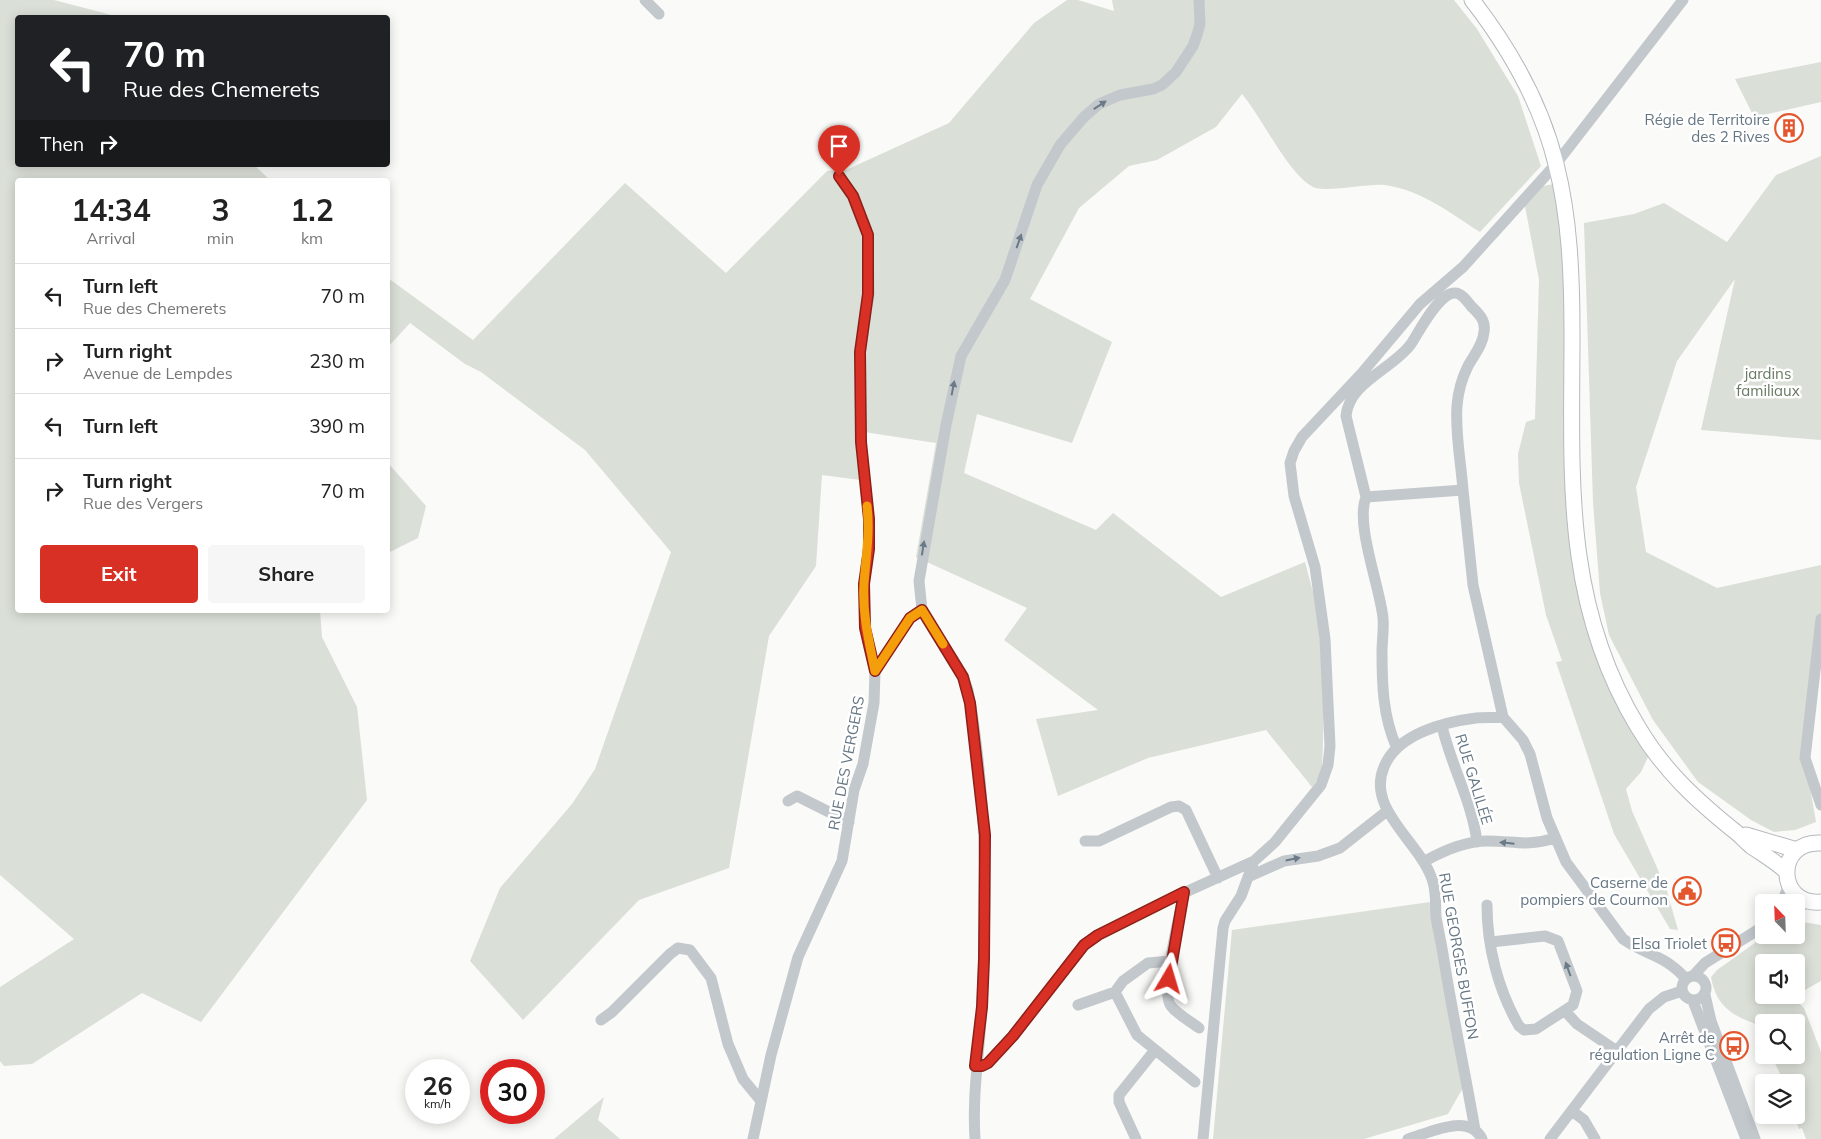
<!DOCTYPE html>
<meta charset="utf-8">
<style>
:root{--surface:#fff;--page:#f6f6f6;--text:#222;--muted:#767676;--line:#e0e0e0;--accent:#d93025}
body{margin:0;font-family:Mulish,sans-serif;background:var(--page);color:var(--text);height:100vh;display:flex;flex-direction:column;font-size:19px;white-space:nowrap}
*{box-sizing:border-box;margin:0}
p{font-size:16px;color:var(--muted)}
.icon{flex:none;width:28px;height:28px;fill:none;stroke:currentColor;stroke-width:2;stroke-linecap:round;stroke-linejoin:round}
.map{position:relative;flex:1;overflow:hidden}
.drawer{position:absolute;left:15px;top:178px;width:375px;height:435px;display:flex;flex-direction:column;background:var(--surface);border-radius:5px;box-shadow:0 2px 12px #0003}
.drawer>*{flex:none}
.hud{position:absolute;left:15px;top:15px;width:375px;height:152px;border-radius:5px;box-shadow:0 2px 12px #0003;background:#202124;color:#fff;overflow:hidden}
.needle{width:32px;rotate:337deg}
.tools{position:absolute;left:1755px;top:894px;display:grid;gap:10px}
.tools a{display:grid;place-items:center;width:50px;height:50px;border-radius:5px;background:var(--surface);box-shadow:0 2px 12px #0003;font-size:25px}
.speed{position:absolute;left:405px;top:1059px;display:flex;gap:10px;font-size:25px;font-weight:700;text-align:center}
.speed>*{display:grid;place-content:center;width:65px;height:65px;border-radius:50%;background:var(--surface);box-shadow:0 2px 12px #0003;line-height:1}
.speed small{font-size:12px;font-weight:400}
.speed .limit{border:8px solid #d22;background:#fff;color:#111}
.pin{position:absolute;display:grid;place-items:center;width:42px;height:42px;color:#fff;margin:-51px -21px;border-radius:50% 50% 50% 0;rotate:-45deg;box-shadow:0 0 5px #0007}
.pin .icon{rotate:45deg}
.me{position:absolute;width:55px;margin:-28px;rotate:7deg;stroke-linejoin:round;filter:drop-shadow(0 0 4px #0008)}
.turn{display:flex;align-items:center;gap:18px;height:105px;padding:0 25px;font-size:22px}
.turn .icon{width:65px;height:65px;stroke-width:2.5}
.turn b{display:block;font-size:35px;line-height:42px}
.then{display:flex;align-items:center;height:48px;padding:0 25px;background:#0003;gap:10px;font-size:19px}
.eta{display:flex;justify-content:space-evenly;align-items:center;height:85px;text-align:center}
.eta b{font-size:30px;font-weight:700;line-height:35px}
.primary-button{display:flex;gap:10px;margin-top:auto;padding:10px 25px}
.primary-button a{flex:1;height:58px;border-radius:5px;background:var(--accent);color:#fff;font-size:20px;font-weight:700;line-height:58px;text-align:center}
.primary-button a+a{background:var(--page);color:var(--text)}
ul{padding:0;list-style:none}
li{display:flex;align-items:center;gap:15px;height:65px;padding:0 25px;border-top:1px solid var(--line)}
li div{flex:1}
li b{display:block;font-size:19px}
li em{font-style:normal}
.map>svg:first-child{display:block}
.green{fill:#dadfd7}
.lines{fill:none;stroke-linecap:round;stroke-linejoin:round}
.major-casing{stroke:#b5babe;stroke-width:17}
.minor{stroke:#c3c8cc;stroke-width:11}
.major{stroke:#fff;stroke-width:15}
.oneway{fill:#6a7a87}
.route-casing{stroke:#8d1f18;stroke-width:12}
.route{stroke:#d93025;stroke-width:9}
.slow{stroke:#f59e0b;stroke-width:9}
.labels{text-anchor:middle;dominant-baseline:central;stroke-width:5;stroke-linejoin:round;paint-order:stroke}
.poi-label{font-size:15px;fill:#657683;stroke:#fff;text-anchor:end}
.park-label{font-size:15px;fill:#687a64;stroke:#fff}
.street-label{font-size:15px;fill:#657683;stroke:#fff}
</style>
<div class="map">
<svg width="1821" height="1139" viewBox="0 0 1821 1139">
<rect width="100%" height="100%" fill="#fafaf8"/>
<path class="green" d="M0 0H54L119 17 18 18V165H254L270 180H18V610H320L322 637 357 707 367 800 201 1022 142 993 32 1064 4 1066 0 1061V987L74 939 0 875Z
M1067 0H1078L1114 11 1112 0H1454L1477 29 1518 96 1541 166 1480 232C1450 213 1421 190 1385 185 1369 183 1325 193 1313 187 1288 174 1263 119 1242 94L1216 127 1157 160 1129 166 1079 208 1030 299 1112 342 1072 443 977 414 964 473 1096 530 1113 513 1221 597 1305 562 1318 611 1324 703 1322 775 1312 787 1266 730 1148 758 1058 796 1036 719 1098 710 1004 640 1027 608 916 557 936 443 864 432 868 481 822 475 816 566 769 636 729 868 639 900 523 1020 470 961 500 888 572 804 595 769 671 552 585 450 481 372 465 364 410 323 388 347V278L473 340 625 183 726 273 827 171 846 170 949 123 1034 23Z
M1821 62V102L1754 117 1735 79Z
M1821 156V440L1701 430 1735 279 1677 361 1636 487 1646 552 1717 588 1821 565V619L1805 758 1816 822 1795 830 1774 832 1751 820 1698 782 1653 720 1609 635 1600 593 1593 502 1584 223 1634 214 1664 203 1727 242 1776 175Z
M1554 184 1562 229 1571 553 1586 629 1622 715 1649 755 1641 772 1626 789 1632 811 1666 888 1678 930 1670 929 1614 834 1556 662 1562 661 1546 615 1519 483 1518 454 1526 422 1535 419 1539 280 1525 206 1543 186Z
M388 463 426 506 418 538 388 553Z
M1430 902 1464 1086 1448 1114 1364 1139H1213L1232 930Z
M1797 921 1821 925V981L1796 995V962H1764V995H1796L1793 997 1804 1008 1821 1052V1139H1806L1802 1128 1799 1129 1794 1115H1796V1082H1784L1771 1055H1796V1022H1764V1036L1759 1025C1732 1016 1716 1006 1711 977L1717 970 1766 935H1796Z
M604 1097 598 1120 620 1139H554Z"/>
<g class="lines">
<defs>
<path id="major" d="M1472 0C1510 49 1541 103 1556 164 1570 219 1572 277 1572 334 1572 473 1562 602 1638 727 1664 771 1697 801 1737 833 1742 837 1746 842 1751 846 1764 855 1775 861 1787 872
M1746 835 1797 850
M1821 843C1775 840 1776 906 1821 902"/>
</defs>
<use href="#major" class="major-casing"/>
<path class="minor" d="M645 0 659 14
M1366 497 1346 416C1349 382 1393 369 1411 344 1419 332 1438 294 1454 293 1461 292 1467 301 1471 306 1479 314 1486 320 1484 332 1483 345 1474 355 1468 366 1462 378 1458 393 1457 406 1455 434 1461 462 1463 490
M1821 619 1805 758 1821 805
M875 671 910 618 922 610
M1442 726C1451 766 1472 801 1477 842
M1396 746C1383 716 1382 685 1382 652 1382 641 1384 629 1383 618 1380 587 1355 524 1366 497L1463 490 1473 585 1503 717
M788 801 797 796 849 822
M1085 841H1099L1171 807 1179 806 1186 810 1218 878
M1425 861C1443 851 1465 841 1487 841 1515 841 1525 847 1555 838
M1248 877 1284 861 1318 856 1340 848 1387 811
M1184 892C1181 912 1159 992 1171 1006 1178 1015 1190 1021 1199 1028
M1782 902 1789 885
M1487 905C1487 946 1498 990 1519 1026L1524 1030 1536 1029 1573 1005 1577 991 1558 941 1545 936 1491 942
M1796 909 1809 901
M1170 961 1148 963 1123 981 1115 992 1137 1035 1195 1082
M1682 988a12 12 0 1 1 24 0a12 12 0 1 1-24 0Z
M1693 976 1705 963 1764 926
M1705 995 1711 1021 1755 1139
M1693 1001 1746 1139
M1078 1005 1115 992
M1565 1011 1577 1024 1617 1051
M601 1020 612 1012 670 954 678 948 690 950 711 978 728 1044 743 1079 761 1101
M975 1066H982L988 1063 1013 1036 1084 945 1098 935 1166 901 1254 861 1275 842 1321 785 1328 765 1330 746 1325 639 1315 567 1294 496 1290 463 1294 451 1302 437 1362 373 1420 304 1463 267 1556 164 1683 0
M1572 1111 1584 1120 1595 1139
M1475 1130C1465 1071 1452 1013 1443 954 1441 942 1438 929 1436 917 1435 904 1437 892 1432 879 1419 841 1366 809 1384 767 1397 734 1444 722 1476 718 1485 717 1494 718 1503 717L1523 740 1530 754 1547 818 1566 862 1623 939C1647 956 1664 954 1686 979
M753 1139 771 1055 798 957 842 861 854 790 863 764 874 703 875 671 865 628 864 584 869 549V519L861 442 860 352 869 294 868 235 853 196 839 176
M975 1139C972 1090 980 1051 982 1003 987 899 987 792 968 690L963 677 922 610 919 581 946 425 961 356 1005 280 1037 185 1060 145 1084 117 1099 104 1120 95 1153 89 1162 85 1176 72 1193 46 1197 35 1200 24 1199 0
M1136 1139 1119 1102V1095L1155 1050
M1203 1139 1223 928 1225 921 1241 896 1254 861
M1408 1139C1429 1133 1469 1112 1482 1139
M1550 1139 1649 1009 1664 997 1682 991"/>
<use href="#major" class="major"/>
</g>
<defs><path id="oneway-solid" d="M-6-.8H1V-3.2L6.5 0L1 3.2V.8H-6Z" transform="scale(1.25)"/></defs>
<g class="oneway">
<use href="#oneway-solid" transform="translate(1100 105) rotate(-33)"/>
<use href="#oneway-solid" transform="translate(1019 241) rotate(-71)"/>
<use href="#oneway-solid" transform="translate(953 388) rotate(-79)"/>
<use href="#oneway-solid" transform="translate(923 548) rotate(-81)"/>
<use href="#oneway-solid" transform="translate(1507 843) rotate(-174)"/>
<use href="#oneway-solid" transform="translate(1293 859) rotate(-11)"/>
<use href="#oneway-solid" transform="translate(1568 969) rotate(-110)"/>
</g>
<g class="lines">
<defs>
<path id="route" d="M839 176 853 196 868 235V294L860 352 861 442 869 519V549L864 584 865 628 875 671 910 618 922 610 963 677 970 703 985 835 984 959 982 1007 975 1066H982L988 1063 1013 1036 1084 945 1098 935 1184 892 1169 979"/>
</defs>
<use href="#route" class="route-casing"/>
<use href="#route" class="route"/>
<path class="slow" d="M867 506C870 533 866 556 864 583 862 613 869 641 875 671L910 618 922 610 943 644"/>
</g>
<defs>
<symbol id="building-ring" viewBox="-11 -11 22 22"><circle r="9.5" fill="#fff" stroke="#e4572e" stroke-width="1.5"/><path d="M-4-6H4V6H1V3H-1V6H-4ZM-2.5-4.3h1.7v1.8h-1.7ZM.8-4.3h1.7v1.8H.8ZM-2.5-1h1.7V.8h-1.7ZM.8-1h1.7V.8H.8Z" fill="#e4572e"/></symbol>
<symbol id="civic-ring" viewBox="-11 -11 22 22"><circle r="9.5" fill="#fff" stroke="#e4572e" stroke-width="1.5"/><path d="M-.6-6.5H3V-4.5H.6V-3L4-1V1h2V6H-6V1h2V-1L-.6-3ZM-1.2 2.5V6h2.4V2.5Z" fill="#e4572e"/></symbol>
<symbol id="bus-ring" viewBox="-11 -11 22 22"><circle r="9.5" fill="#fff" stroke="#e4572e" stroke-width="1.5"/><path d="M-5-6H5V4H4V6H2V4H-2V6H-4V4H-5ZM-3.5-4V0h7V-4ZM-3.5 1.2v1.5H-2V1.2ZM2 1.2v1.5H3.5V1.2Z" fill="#e4572e"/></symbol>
</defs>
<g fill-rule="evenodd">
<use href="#building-ring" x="1773" y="112" width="32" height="32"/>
<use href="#civic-ring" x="1671" y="875" width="32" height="32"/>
<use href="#bus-ring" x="1710" y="927" width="32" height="32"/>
<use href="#bus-ring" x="1718" y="1030" width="32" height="32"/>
</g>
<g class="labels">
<g class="poi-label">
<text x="1770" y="119">Régie de Territoire<tspan x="1770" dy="17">des 2 Rives</tspan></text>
<text x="1668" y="882">Caserne de<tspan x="1668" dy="17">pompiers de Cournon</tspan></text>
<text x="1707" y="943">Elsa Triolet</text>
<text x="1715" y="1037">Arrêt de<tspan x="1715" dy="17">régulation Ligne C</tspan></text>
</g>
<g class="park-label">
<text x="1768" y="373">jardins<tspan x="1768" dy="17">familiaux</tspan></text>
</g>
<g class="street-label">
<text transform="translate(846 763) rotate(-79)">RUE DES VERGERS</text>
<text transform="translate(1474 779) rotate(73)">RUE GALILÉE</text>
<text transform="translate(1459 956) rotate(80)">RUE GEORGES BUFFON</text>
</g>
</g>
</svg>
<div class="tools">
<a><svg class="needle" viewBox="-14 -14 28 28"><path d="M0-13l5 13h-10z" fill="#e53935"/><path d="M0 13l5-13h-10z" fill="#767676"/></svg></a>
<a><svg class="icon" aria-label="sound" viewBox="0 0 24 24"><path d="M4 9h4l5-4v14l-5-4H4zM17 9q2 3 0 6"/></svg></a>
<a><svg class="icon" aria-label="search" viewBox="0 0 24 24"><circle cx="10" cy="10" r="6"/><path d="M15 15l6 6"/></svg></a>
<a><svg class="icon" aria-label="layers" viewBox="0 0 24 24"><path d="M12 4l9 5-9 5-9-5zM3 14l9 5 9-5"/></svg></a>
</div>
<div class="speed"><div>26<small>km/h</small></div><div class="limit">30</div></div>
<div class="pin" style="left:839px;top:176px;background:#d93025"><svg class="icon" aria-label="arrive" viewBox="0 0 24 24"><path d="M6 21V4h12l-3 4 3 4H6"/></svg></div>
<svg class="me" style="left:1169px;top:979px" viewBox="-20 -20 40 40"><path d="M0-17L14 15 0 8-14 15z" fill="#d93025" stroke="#fff" stroke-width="4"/></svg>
<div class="hud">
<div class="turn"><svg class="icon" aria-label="left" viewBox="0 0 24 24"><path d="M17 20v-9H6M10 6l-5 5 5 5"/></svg><div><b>70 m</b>Rue des Chemerets</div></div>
<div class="then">Then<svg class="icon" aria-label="right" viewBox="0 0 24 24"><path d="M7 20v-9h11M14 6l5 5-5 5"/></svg></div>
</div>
<section class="drawer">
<div class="eta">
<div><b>14:34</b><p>Arrival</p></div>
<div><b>3</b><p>min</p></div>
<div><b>1.2</b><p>km</p></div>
</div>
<ul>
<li><svg class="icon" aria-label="left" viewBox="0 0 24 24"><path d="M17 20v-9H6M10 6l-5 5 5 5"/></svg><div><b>Turn left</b><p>Rue des Chemerets</p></div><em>70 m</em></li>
<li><svg class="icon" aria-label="right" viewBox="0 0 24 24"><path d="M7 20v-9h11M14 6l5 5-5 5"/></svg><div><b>Turn right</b><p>Avenue de Lempdes</p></div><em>230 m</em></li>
<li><svg class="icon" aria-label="left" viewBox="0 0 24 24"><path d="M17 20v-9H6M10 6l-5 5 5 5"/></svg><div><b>Turn left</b></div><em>390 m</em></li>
<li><svg class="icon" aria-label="right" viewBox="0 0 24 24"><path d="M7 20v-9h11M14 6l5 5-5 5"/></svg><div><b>Turn right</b><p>Rue des Vergers</p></div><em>70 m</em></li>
</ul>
<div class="primary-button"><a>Exit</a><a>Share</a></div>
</section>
</div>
